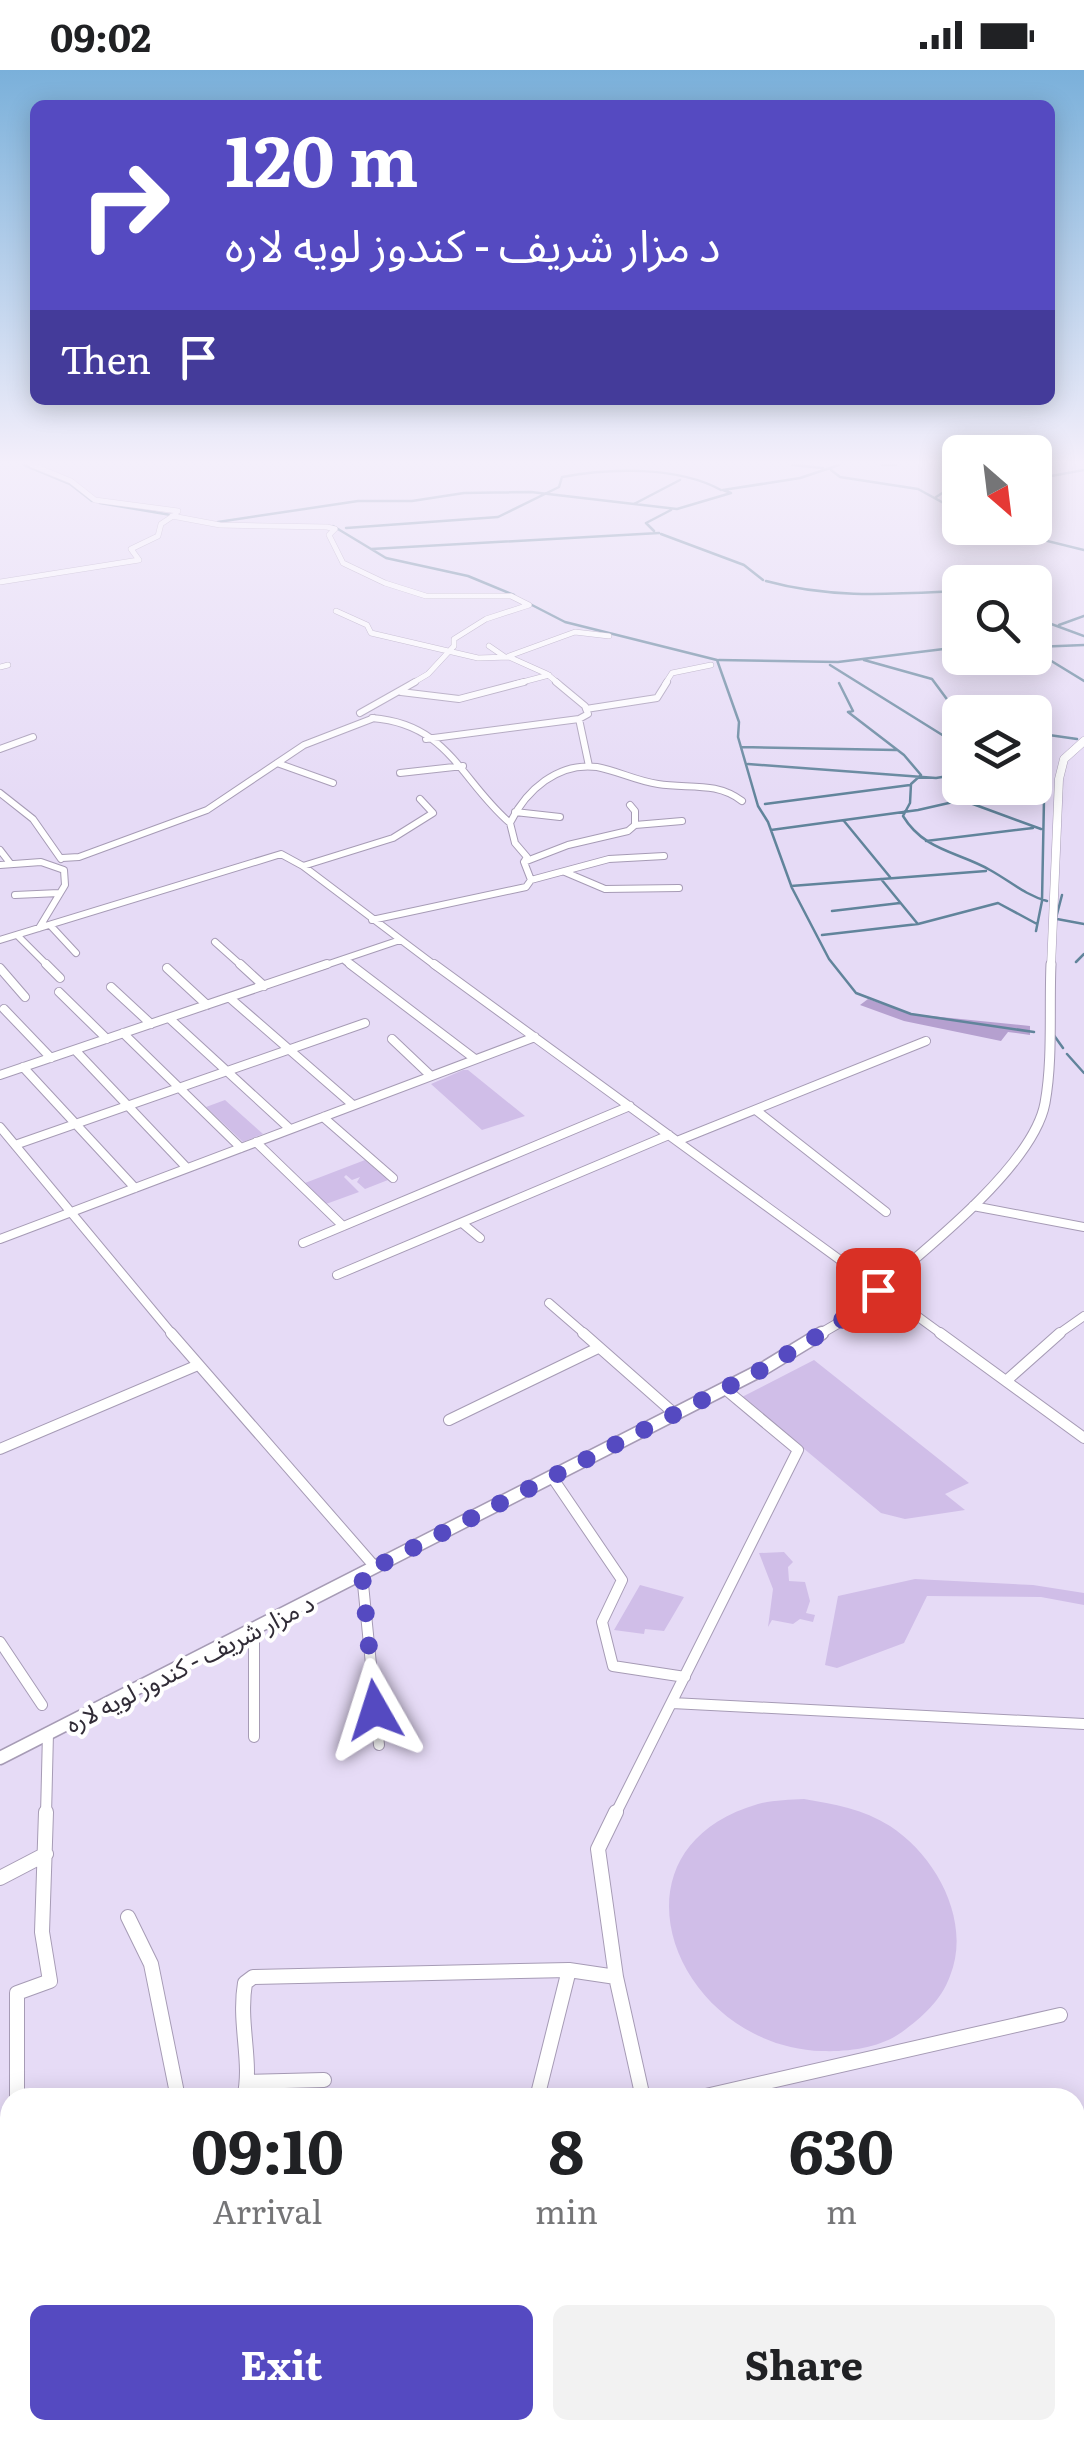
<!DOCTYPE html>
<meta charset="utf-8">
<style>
:root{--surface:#fff;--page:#f2f2f2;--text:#202124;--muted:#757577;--accent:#554ac1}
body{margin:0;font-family:Literata,"Noto Sans Arabic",serif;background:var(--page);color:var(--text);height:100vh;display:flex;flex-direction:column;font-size:38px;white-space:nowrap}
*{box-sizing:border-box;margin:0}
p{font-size:32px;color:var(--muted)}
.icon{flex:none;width:55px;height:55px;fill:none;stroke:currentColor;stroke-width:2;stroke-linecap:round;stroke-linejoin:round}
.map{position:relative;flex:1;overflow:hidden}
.drawer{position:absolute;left:0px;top:2018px;width:1085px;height:352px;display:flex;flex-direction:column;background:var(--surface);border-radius:30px 30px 0 0;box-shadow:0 5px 25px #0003}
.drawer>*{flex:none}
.banner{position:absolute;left:30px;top:30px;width:1025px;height:305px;border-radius:15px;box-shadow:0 5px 25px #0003;background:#554ac1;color:#fff;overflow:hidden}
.needle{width:65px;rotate:152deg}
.controls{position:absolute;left:942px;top:365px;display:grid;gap:20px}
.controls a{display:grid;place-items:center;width:110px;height:110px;border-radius:15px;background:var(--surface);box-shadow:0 5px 25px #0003;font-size:50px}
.pin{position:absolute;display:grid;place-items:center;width:85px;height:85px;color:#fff;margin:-42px;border-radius:20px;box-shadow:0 5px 15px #0006}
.me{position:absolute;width:110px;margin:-55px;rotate:354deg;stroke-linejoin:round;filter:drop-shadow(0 0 8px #0008)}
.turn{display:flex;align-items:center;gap:35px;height:210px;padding:0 30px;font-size:45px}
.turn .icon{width:130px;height:130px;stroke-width:2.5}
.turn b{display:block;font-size:70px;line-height:85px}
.then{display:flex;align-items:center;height:95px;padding:0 30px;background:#0003;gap:20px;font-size:38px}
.eta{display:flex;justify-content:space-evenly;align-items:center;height:170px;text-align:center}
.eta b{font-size:60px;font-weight:700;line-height:70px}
.cta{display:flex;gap:20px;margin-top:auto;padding:20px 30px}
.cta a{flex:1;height:115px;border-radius:15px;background:var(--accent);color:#fff;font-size:40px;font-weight:700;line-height:115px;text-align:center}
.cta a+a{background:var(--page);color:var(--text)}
.status{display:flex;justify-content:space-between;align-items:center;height:70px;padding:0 50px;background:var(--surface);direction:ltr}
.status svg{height:28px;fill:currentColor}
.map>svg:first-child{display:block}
.green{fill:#d0bee8}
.forest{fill:#b5a0cf}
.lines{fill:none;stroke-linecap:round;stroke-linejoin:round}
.stream{stroke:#61849b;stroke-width:2.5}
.minor-far4-casing{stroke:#a69bb5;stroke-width:6}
.minor-far3-casing{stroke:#a69bb5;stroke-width:8}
.minor-far2-casing{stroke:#a69bb5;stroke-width:10}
.minor-far1-casing{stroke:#a69bb5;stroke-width:12}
.minor-casing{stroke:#a69bb5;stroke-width:16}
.major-far2-casing{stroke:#a69bb5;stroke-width:9}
.major-far1-casing{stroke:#a69bb5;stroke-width:11}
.major-casing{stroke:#a69bb5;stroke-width:15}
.minor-far4{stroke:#fff;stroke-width:5}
.minor-far3{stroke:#fff;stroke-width:6}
.minor-far2{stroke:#fff;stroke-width:8}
.minor-far1{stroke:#fff;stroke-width:10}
.minor{stroke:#fff;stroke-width:14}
.major-far2{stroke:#fff;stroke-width:8}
.major-far1{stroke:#fff;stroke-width:9}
.major{stroke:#fff;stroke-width:12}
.route{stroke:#554ac1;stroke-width:18;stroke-dasharray:0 32.4}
.labels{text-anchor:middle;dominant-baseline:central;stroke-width:8;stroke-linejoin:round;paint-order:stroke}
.street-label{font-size:25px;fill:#312c37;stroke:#fff}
</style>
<div class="status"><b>09:02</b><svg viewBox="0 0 49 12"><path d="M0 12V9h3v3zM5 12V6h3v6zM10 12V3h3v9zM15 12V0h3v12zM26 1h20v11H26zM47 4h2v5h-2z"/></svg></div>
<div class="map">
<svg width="1084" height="2368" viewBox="0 0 1084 2368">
<rect width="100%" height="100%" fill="#e6dbf6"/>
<path class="green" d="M463 1000H468L525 1046 482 1060 431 1014Z
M225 1030 263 1064 243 1072 206 1037Z
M365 1090 388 1110 365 1119 357 1112 360 1107 352 1110 346 1105 344 1107 359 1122 326 1134 305 1113Z
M814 1290 969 1413 945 1424 965 1440 905 1449 881 1443 742 1327Z
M784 1482 793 1492 788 1497 789 1511 805 1512 810 1531 806 1543 815 1545 813 1552 800 1549 793 1554 772 1550 768 1557 773 1519 759 1483Z
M915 1509 1033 1515 1084 1523V1535L1041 1527 927 1526 904 1573 837 1598 825 1595 838 1526Z
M640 1515 684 1527 664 1561 645 1559 644 1564 614 1560Z
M804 1729C834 1734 863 1739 890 1756 936 1786 972 1851 950 1906 941 1931 922 1947 902 1962 880 1978 848 1982 822 1981 675 1976 598 1780 758 1734 772 1730 789 1730 804 1729Z"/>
<path class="forest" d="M868 929 911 944 1030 956V965L1008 962 1001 971 904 951 860 935Z"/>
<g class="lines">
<path class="stream" d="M24 395 70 414 92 431
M792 395 823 398
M882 395H896
M831 400 840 407 918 419 960 442
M1035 409 1084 400
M936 427 960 412
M100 433 171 445
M634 434 680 410
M218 452 358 431H412L464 423 531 422 677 439 731 423 723 420 800 408 839 395
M333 456 386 488 468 506 514 525
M346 458 498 447 559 417 562 407C610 398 677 396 721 420
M995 458 1084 480
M654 461 646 453 671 440
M661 464 744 495 763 510
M371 479 659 463
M766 511C831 529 893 524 960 521
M530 534 565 552 717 590 739 652 738 667 758 736 768 752 792 818 829 889 856 923 911 944 1034 962
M1035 548 1084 566
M1059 555 1084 546
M1035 577 1084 575
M1035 581 1084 611
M719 590 838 592 960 577
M864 590 932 609 949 632 979 642
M830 595 960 676
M839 613 853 641 848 642 904 685 921 705 911 714 910 733 903 746C924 781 959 782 990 800 1010 811 1025 825 1047 831
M1035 663 1077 669
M741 677 896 680
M748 694 936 708 960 704
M976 718 962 730 1041 759
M765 734 910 715
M844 751 890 807
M771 760 918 740 962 730
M926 771 1033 758
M881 809 917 853
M791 816 986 801
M832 841 900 833
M1056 848 1062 825
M1057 849 1084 854
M1036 861 1042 831 1044 729
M822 865 918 854 998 833 1037 854
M1076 892 1084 884
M1053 964 1063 978
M1067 984 1084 1003"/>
<defs>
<path id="minor-far4" d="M32 395 71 411 95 430 178 441
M172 446 220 455 327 457 335 459 329 465 343 493 385 513 426 526H511L529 535
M0 512 139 490 131 479 158 466 161 454 176 444
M336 541 367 555 371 563 478 588 509 587 547 604 559 614
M489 576 505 587
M509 586 575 562 609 566
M0 597 8 595
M411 614 428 604 454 576V569L486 549 529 535
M515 614 549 605
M665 614 672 603 711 595"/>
<path id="minor-far3" d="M401 622 459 629 524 612
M586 639 657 628 667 612
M360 643 415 612
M372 648C449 654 460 710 510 753
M579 649 589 696
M426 669 579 649 588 644 585 636 556 612
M0 679 33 667
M277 693 333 713
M400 703 463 696
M0 723 33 749 61 789
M630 735 635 741V755
M515 742 560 747
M0 780 10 793
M62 788 79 787 207 740 304 675 374 648
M524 792 568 775 628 761 635 755 682 751
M0 795 41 792 64 800 65 815 39 858
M303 796 393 768 433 743 420 729
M565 802 605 819 679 818
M531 810 609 789 664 786
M15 825 59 823
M372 850 526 817 531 810 524 792 527 787 515 773 510 753C526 720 558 692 597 697 618 701 637 711 658 714 688 719 716 711 742 731
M50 855 76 883
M17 865 49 897
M0 870 281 784 303 796 437 897
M215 872 243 897
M344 890 353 897
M320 897 400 870"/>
<path id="minor-far2" d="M46 894 60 908
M240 894 264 916
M350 894 475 989
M434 894 943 1265
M0 898 25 927
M167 898 207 935
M111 917 151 954
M59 922 107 969
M231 929 353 1035
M4 939 51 988
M169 948 290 1059
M123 963 241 1078
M392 969 431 1006
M75 980 187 1098
M23 997 135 1118
M0 1005 327 894
M757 1041 886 1142
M323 1047 393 1108
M0 1057 173 1265
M677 1071 926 971
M256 1072 343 1156
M15 1075 365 953
M973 1136 1084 1157
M462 1153 480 1168
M0 1169 535 967
M303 1173 630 1036
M337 1205 669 1065
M549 1233 586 1265
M1057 1265 1084 1246"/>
<path id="minor-far1" d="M171 1263 375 1497
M583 1263 676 1345
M940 1263 1084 1368
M1006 1311 1060 1263
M449 1350 598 1278
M0 1379 198 1295
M552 1407 622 1510 602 1552 613 1596 685 1607
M362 1504 379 1675
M254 1559V1667
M0 1572 42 1635
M672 1633 1084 1654
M46 1745 48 1663
M615 1745 798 1380 725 1319"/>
<path id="minor" d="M616 1742 598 1779 616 1907 643 2028
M0 1808 46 1784
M128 1847 151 1894 178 2028
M248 2012 324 2010
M17 2028V1923L50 1911 42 1862 46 1742
M244 2028C253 1993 238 1954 245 1913L253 1907 569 1900 616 1907
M537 2028 569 1900
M697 2028 1060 1945
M1075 2170 1084 2163
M0 2270 6 2269 10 2162
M1075 2359 1084 2350
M860 2360 866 2368
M121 2368 123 2360
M286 2368 297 2360
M728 2368 737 2360
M1065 2368 1074 2360"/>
<path id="major-far2" d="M1051 897 1059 709 1064 689 1084 671"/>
<path id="major-far1" d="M818 1265 837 1254C893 1205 1032 1104 1045 1033 1053 989 1049 939 1051 894"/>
<path id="major" d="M0 1688 761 1300 822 1263"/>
</defs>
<use href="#minor-far4" class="minor-far4-casing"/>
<use href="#minor-far3" class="minor-far3-casing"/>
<use href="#minor-far2" class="minor-far2-casing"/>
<use href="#minor-far1" class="minor-far1-casing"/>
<use href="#minor" class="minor-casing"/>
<use href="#major-far2" class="major-far2-casing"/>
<use href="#major-far1" class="major-far1-casing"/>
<use href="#major" class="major-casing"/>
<use href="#minor-far4" class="minor-far4"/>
<use href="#minor-far3" class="minor-far3"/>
<use href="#minor-far2" class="minor-far2"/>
<use href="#minor-far1" class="minor-far1"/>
<use href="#minor" class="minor"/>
<use href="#major-far2" class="major-far2"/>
<use href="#major-far1" class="major-far1"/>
<use href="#major" class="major"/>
</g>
<linearGradient id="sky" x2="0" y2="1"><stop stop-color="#7ab0da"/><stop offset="0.54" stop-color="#f4effb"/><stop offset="1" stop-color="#f4effb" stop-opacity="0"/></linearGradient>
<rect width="1084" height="727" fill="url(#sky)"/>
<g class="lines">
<path class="route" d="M375 1640 362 1504 761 1300 837 1254 878 1220"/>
</g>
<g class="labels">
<g class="street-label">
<text transform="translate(189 1592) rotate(-27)">د مزار شریف - کندوز لویه لاره</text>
</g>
</g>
</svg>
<div class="controls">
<a><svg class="needle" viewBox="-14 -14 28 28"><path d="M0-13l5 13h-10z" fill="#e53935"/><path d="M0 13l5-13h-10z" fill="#757577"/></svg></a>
<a><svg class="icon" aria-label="search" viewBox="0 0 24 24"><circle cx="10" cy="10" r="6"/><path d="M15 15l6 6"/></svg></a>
<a><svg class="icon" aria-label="layers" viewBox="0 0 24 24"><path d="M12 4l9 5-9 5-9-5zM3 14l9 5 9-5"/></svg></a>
</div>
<div class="pin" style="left:878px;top:1220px;background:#d93025"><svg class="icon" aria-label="arrive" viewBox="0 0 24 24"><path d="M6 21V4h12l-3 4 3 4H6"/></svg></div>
<svg class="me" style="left:375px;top:1640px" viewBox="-20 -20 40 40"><path d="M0-17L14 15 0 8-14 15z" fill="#554ac1" stroke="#fff" stroke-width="4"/></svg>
<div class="banner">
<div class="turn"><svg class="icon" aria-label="right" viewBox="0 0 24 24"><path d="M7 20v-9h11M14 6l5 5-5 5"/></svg><div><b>120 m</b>د مزار شریف - کندوز لویه لاره</div></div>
<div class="then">Then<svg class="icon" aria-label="arrive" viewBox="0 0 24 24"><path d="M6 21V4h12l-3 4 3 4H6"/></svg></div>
</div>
<section class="drawer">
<div class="eta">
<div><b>09:10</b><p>Arrival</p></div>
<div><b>8</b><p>min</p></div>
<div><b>630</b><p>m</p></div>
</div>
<div class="cta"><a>Exit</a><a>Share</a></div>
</section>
</div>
